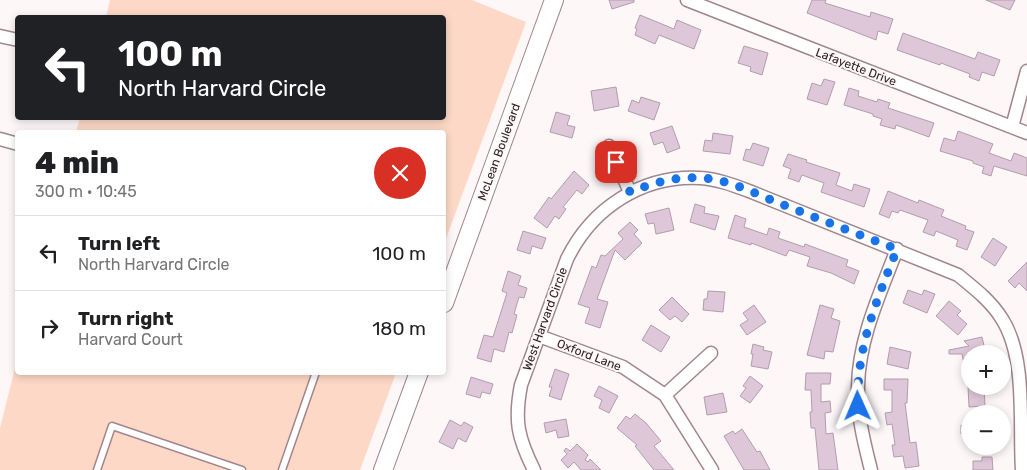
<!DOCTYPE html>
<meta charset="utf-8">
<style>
:root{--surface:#fff;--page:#f2f2f2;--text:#202124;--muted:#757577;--line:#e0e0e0}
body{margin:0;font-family:Rubik,sans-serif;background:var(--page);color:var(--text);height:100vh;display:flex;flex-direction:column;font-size:19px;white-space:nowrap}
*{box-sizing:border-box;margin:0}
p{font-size:16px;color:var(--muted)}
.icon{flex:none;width:28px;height:28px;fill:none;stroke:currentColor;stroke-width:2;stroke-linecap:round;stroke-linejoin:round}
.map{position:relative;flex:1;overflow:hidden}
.panel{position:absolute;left:15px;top:130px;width:431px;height:245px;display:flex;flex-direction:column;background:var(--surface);border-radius:5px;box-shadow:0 2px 8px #0003}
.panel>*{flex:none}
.top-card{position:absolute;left:15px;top:15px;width:431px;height:105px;border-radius:5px;box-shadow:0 2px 8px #0003;background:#202124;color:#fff;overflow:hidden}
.tools{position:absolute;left:961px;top:345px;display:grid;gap:10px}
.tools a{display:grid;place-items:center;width:50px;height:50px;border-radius:50%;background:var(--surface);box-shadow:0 2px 8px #0003;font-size:25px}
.pin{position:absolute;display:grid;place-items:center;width:42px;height:42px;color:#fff;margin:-21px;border-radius:10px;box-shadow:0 2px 8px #0006}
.me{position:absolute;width:55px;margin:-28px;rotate:359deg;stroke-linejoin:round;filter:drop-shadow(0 0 4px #0008)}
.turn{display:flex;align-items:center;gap:18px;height:105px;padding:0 20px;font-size:22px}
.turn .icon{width:65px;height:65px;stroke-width:2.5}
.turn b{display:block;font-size:35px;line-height:42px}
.round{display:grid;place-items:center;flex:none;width:52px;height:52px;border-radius:26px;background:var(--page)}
.summary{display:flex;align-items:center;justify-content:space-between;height:85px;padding:0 20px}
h1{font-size:30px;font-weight:800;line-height:38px}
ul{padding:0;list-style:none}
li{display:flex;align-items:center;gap:15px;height:75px;padding:0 20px;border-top:1px solid var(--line)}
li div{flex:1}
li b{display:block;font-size:19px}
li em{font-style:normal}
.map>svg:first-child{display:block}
.green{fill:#fdd8c6}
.building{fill:#dec7d8;stroke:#b29dac}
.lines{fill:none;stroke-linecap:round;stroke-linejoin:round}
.lane-casing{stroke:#a1868e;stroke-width:9}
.street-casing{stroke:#a1868e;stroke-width:15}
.secondary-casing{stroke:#a1868e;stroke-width:20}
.lane{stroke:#fff;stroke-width:6}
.street{stroke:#fff;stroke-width:12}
.secondary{stroke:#fff;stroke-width:18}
.route{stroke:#1a73e8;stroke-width:9;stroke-dasharray:0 16.2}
.labels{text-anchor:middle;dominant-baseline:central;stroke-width:4;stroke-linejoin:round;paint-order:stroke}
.street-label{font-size:12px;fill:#2f2528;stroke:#fdf7f8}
</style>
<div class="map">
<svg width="1027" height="470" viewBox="0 0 1027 470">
<rect width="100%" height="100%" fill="#fdf7f8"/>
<path class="green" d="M110 0H472L526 22 444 244V132H76L80 118H444V18L106 17Z
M17 360 18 372 396 373 360 470H0V428Z"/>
<path class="building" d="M609 0H634V2L612 9Z
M812 0H826L825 3 870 17 871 12 893 19 888 34 878 31 876 40 807 13Z
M986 0H1015L1010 10Z
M640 15 674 29 677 20 701 30 694 49 659 35 655 44 635 35 637 29 635 28Z
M903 33 975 59 978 52 1000 60 994 76 982 72 979 81 969 77 970 74 941 63 940 65 897 50Z
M744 46 768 53 762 75 750 71 751 67 738 63Z
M824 79 835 82 827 105 807 99 812 83 821 86Z
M616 87 619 106 594 111 591 91Z
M849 88 859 91 858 96 877 102 878 99 890 103 888 108 934 123 929 137 896 125 895 129 880 125 882 119 873 116V114L844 105Z
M641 97 660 103 654 120 628 111 632 100 639 103Z
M556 112 570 116 567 125 575 127 572 138 550 132Z
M672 126 680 148 667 153 663 142 654 145 650 133Z
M958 131 993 144 989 153 1011 161 1014 153 1027 158V176L994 166 991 176 982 173 984 167 973 163V161L940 151 944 138 955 141Z
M713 133 733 136 730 154 703 151 705 140 712 141Z
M753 143 769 148 763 166 743 160 746 149 750 150Z
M788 154 807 160 806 162 840 173 836 185 852 191 854 184 870 189 864 207 821 192 824 183 802 175 799 182 788 178 791 169 783 166Z
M574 171 589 185 582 194 577 190 563 207 566 209 559 219 555 216 547 228 534 218 549 197 551 199Z
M888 191 918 203 919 200 944 210 941 216 966 226 965 229 974 232 967 250 956 246 958 240 936 231 934 236 923 232 928 220 900 210 898 213 892 211 889 218 879 214Z
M695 204 705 207 704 213 719 216 715 230 690 222Z
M669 208 674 230 656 234 654 223 648 224 645 214Z
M735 215 746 219 744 227 767 235 769 228 780 232 778 238 804 247 805 244 848 260 846 266 859 271 854 284 831 273 807 266 810 257 789 250 786 256 751 243V245L728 238Z
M630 222 638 230 634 234 642 243 625 260 615 250 597 299 608 302 600 328 585 323 590 308 578 304 592 266 596 268 601 255 605 256 623 239 618 233Z
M523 231 546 238 542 249 532 246 530 254 517 250Z
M993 238 1007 247 995 266 981 257Z
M1027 262V291L1019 283 1015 288 1008 281Z
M508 271 521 276 518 285 527 288 524 298 519 297 514 314 517 315 512 333 509 332 504 352 494 349 491 362 477 358 484 335 493 337 507 293 502 291Z
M908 290 922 295 924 290 935 294 927 313 903 303Z
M708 291 725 292 723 312 703 310 704 299H707Z
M672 297 689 314 682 322 675 316 670 320 659 310Z
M949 301 961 311 957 315 967 324 958 335 936 316Z
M754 305 766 322 747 335 740 325 748 320 743 313Z
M820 305 834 309 831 318 840 321 833 352 825 351 824 359 807 355Z
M651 325 670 337 661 352 642 340Z
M982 337 986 354H970V374H966L962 354H949V350L969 346 964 341Z
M753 344 764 347 763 350 772 352 768 369 751 366 753 354H751Z
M890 347 911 352 908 369 887 364Z
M555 369 569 374 561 400 549 396 552 387H549Z
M806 373H831L830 384H821V402L830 401 831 412 825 413 826 434 833 433 838 470H819L815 428H811L810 412H812L811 390H805Z
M750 376 763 386 750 403 740 396 746 388 743 386Z
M471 377 493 384 490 394 482 392 480 398 466 394Z
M884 379H908L907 403H905L910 443 916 442 919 466 905 468 903 456 894 457 892 445H895L892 424 887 425 885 413 892 412V390H884Z
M599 386 618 396 609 413 599 408 602 400 594 396Z
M968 386H984L985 406 969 407Z
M723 393 727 412 707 415 704 397Z
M635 414 646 423 661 441 654 446 674 470H654L635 446 637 445 617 428 626 416 630 419Z
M566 419 569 436 558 438 556 430 546 433 544 423Z
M450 420 461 426 464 422 473 427 466 442 458 438 453 449 439 442Z
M961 425H970V434H961Z
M742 429 757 452 760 451 770 470H744L724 436 733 431 735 434Z
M577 444 588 455 585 460 588 462 590 459 601 470H581L574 462 568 468 561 460 567 454 564 451 566 448 570 451Z
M982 457H992L993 470H973V461H982Z"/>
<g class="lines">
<defs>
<path id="lane" d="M97 470 112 426 242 470
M282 470 316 372"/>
<path id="street" d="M687 0 1027 133
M0 36 18 40
M1012 127 1027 71
M0 139 18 144
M609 146 630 192
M539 336 623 367 665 395 712 470
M665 395 711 353
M534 470C518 438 514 421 521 385L567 259C592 208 642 175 700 178 717 179 733 185 749 191L958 275C974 288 991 301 1002 319 1027 358 1019 424 1022 470
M871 470C864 442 857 415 858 386 859 338 880 294 897 249"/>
<path id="secondary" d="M444 303 554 0
M383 470 419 372"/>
</defs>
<use href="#lane" class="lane-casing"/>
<use href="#street" class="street-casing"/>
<use href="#secondary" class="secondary-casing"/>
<use href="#lane" class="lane"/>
<use href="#street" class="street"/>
<use href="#secondary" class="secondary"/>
</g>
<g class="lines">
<path class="route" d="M616 162 630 192C653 183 676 176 701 178 727 179 752 192 776 202 817 218 857 234 897 249 876 303 856 348 858 406"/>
</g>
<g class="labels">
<g class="street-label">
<text transform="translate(856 67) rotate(21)">Lafayette Drive</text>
<text transform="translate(499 152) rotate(-70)">McLean Boulevard</text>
<text transform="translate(545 319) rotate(-70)">West Harvard Circle</text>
<text transform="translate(589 355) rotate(21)">Oxford Lane</text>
</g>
</g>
</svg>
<div class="tools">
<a>+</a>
<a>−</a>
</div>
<div class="pin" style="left:616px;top:162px;background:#d93025"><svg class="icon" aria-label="arrive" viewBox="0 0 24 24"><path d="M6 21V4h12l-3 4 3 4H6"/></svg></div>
<svg class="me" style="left:858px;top:406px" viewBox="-20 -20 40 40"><path d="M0-17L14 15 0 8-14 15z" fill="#1a73e8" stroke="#fff" stroke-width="4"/></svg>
<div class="top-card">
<div class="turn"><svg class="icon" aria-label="left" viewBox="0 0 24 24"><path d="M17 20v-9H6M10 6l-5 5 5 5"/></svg><div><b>100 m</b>North Harvard Circle</div></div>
</div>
<section class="panel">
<div class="summary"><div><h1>4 min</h1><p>300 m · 10:45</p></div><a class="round" style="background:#d93025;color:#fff"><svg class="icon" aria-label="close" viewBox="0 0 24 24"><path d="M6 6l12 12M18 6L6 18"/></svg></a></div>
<ul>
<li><svg class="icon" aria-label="left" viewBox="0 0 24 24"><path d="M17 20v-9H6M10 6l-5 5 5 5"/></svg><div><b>Turn left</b><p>North Harvard Circle</p></div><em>100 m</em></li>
<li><svg class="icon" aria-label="right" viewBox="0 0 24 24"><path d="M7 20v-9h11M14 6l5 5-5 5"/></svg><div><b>Turn right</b><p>Harvard Court</p></div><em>180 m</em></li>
</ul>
</section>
</div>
